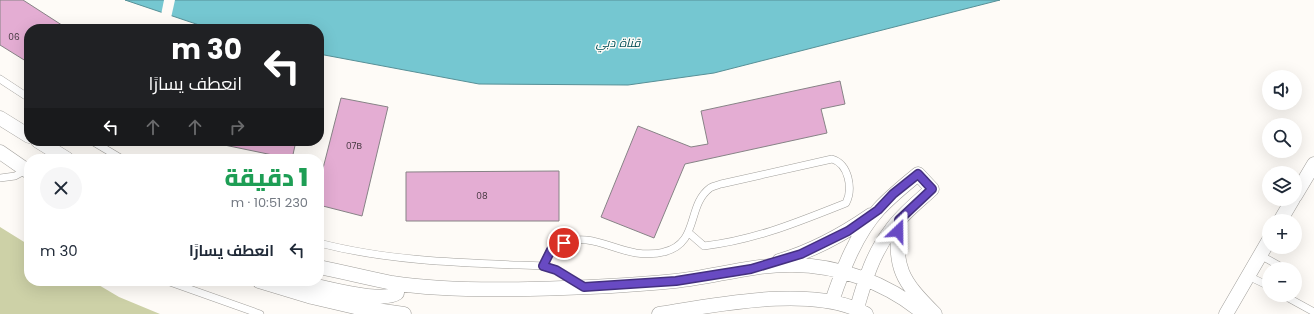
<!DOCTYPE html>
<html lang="ar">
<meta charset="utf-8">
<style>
:root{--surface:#fff;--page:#f6f6f7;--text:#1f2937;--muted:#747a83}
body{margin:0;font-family:Poppins,Cairo,sans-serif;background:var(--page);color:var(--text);direction:rtl;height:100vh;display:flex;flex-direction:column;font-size:15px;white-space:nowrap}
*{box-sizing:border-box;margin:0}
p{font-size:13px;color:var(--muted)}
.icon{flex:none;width:22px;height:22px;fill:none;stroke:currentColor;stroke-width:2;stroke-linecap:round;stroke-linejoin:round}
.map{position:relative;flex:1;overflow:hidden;direction:ltr}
.sheet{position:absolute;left:24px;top:154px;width:300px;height:132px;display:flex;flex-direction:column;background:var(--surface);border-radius:16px;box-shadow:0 4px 16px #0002;direction:rtl}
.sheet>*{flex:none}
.banner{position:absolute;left:24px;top:24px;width:300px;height:122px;border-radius:16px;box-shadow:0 4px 16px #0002;direction:rtl;background:#202124;color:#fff;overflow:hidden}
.controls{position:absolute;left:1262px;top:70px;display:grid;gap:8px}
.controls a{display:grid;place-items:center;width:40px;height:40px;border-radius:50%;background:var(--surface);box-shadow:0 4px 16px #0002;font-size:20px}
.pin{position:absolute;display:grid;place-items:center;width:34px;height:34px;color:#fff;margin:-17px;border:2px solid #fff;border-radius:50%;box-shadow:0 1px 4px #0007}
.me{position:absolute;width:44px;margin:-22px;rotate:23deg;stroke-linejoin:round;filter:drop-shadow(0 0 3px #0008)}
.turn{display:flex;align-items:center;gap:14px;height:84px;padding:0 16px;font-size:18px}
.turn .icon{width:52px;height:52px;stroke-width:2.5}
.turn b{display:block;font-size:28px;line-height:34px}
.lanes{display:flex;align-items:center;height:38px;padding:0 16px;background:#0003;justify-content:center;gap:20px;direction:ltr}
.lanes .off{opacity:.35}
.round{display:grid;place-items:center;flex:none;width:42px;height:42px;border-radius:21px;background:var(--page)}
.summary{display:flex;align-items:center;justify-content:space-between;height:68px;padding:0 16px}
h1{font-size:24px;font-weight:800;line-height:30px;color:#1e9e55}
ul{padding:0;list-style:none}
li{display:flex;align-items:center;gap:12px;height:56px;padding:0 16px}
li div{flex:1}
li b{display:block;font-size:15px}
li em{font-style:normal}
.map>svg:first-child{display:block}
.green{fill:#cdd1a7}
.water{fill:#75c7d1;stroke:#579097}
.pier{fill:#fefbf7}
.building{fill:#e4add3;stroke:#878386}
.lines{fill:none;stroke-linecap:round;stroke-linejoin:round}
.service-casing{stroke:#a19f9b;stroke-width:8}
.minor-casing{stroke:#a19f9b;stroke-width:15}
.service{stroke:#fff;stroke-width:7}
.minor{stroke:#fff;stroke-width:14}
.route-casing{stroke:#44307f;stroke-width:10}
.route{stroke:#684ac3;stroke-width:7}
.labels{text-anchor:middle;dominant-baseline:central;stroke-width:3;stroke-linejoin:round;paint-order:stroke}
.number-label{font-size:9px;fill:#463840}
.water-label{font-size:12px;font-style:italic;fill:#004e55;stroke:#fefbf7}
</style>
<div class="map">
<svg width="1314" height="314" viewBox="0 0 1314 314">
<rect width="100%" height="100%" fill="#fefbf7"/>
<path class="green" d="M0 227 29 245V281H92L119 297 160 314H0Z"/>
<path class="water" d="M125 0H1000L714 73 628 85 479 84 319 54V29H211Z"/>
<path class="pier" d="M164 0H175L171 18 161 15Z"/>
<path class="building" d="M0 0H23L68 29H29V63L0 45Z
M840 81 845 104 821 109 827 133 685 164 654 238 601 217 638 126 691 147 708 144 701 111Z
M341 98 388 107 362 216 319 205V184Z
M205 141H296L292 159Z
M559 171V221H406V172Z"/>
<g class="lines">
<defs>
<path id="service" d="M0 79 29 98
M92 141 122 159
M0 178 15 176 26 170
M319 243C392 262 469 263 543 266L556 270 580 285
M1260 255 1285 269
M543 266C546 262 547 254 551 250 553 248 557 247 559 245 587 231 610 249 636 253 644 254 657 254 664 252 700 243 686 206 710 188 713 186 718 185 721 184L832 159C849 164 853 189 846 203 798 222 755 240 704 246L689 233
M1248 276 1269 286
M167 281 260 314
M1283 295 1314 312"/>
<path id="minor" d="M0 118 29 136
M38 141 67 159
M0 152 29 172
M1295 196 1314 164
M899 220C894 269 901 280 935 314
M1280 221 1293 199
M779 261C813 251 842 235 871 215
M319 267C343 272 368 278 392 283 437 290 484 290 529 289 577 288 626 286 675 281 713 277 751 265 789 265 836 264 888 283 924 314
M259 281 312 297 355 307 404 314
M297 281C317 286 382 304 397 293V287L392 283
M832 301C843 269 856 234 879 209 891 196 905 185 918 174L932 189C918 202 902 214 891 230 873 253 865 280 857 308
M659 314C715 305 816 284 866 314
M1226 314 1269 240"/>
</defs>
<use href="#service" class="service-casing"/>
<use href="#minor" class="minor-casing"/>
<use href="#service" class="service"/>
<use href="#minor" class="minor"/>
</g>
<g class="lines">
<defs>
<path id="route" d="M564 243 551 250 543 266 556 270 584 287 676 281 751 269 801 254 848 231 878 210 893 194 918 174 932 189 899 220 898 231"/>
</defs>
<use href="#route" class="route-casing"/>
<use href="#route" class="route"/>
</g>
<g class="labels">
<g class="number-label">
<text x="14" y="37">06</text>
<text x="354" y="146">07B</text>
<text x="482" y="196">08</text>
</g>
<g class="water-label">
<text x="618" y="42">قناة دبي</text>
</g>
</g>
</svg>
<div class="controls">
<a><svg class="icon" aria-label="sound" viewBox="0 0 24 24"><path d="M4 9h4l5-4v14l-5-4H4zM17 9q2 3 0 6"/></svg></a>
<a><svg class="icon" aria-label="search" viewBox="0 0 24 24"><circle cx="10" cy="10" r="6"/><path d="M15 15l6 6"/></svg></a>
<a><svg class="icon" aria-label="layers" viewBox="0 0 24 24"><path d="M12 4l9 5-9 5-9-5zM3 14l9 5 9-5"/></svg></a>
<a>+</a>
<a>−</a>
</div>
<div class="pin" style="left:564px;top:243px;background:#d93025"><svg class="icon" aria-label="arrive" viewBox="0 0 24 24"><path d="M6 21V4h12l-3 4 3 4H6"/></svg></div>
<svg class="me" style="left:898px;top:231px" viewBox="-20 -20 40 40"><path d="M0-17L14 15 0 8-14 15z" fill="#684ac3" stroke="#fff" stroke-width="4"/></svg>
<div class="banner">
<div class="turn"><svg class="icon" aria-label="left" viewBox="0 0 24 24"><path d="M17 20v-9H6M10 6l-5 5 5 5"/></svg><div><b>30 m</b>انعطف يسارًا</div></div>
<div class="lanes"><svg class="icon" aria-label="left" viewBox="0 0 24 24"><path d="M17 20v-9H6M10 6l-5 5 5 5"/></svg><svg class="icon off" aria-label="ahead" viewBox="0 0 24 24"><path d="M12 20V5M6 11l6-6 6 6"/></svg><svg class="icon off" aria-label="ahead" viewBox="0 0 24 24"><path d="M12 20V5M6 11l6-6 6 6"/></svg><svg class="icon off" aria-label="right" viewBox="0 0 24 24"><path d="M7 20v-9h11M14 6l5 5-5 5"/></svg></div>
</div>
<section class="sheet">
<div class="summary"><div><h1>1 دقيقة</h1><p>230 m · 10:51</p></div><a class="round"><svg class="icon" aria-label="close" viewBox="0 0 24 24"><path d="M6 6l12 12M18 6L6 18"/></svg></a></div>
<ul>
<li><svg class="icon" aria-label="left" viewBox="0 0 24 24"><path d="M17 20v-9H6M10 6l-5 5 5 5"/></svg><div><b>انعطف يسارًا</b></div><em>30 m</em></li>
</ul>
</section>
</div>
